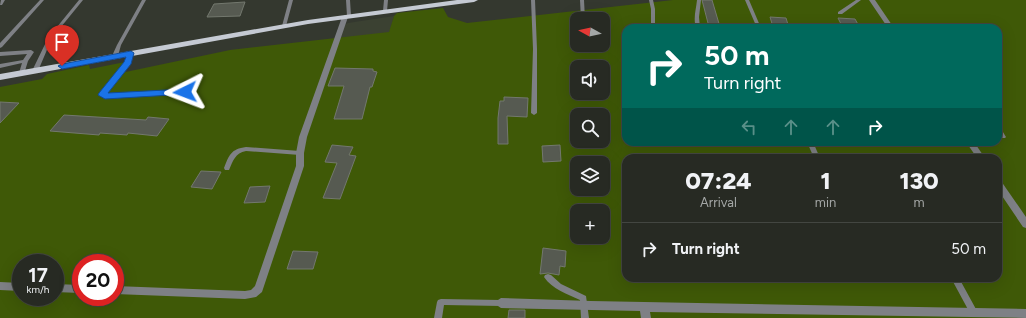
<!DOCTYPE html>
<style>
:root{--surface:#272a23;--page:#333630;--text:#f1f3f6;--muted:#a4a7a6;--line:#434641}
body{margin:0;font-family:Figtree,sans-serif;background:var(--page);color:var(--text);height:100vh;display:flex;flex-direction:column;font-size:15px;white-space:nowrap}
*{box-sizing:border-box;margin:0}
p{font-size:13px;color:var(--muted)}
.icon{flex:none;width:22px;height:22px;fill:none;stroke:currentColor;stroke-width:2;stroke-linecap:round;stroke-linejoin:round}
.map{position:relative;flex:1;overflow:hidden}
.panel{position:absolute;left:622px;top:154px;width:380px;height:128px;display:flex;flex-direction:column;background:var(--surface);border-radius:12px;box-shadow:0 4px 16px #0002,0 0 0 1px var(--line)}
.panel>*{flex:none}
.banner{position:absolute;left:622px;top:24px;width:380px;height:122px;border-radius:12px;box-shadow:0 4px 16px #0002,0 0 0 1px var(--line);background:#00695c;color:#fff;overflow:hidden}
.needle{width:26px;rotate:278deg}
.tools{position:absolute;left:570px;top:12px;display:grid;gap:8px}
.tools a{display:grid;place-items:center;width:40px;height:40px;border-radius:8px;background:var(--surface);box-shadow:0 4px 16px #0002,0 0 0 1px var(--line);font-size:20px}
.speed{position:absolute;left:12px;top:254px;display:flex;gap:8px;font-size:20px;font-weight:700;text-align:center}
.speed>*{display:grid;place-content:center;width:52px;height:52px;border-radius:50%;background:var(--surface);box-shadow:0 4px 16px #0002,0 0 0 1px var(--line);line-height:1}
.speed small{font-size:10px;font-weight:400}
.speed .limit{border:6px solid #d22;background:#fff;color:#111}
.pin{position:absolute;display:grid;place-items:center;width:34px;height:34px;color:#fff;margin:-41px -17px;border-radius:50% 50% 50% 0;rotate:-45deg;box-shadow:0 0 4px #0007}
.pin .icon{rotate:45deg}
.me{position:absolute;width:44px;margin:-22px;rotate:267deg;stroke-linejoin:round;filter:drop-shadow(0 0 3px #0008)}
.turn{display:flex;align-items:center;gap:14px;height:84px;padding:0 16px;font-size:18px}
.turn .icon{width:52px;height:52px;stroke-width:2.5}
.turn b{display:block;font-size:28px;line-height:34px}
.lanes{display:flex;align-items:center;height:38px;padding:0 16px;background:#0003;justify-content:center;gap:20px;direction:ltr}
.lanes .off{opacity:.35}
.eta{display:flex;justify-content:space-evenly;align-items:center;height:68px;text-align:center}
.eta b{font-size:24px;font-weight:800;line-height:28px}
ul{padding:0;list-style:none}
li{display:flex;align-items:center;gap:12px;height:52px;padding:0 16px;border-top:1px solid var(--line)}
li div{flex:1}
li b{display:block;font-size:15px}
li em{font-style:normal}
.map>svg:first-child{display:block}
.built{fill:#3b4132}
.green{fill:#3f5907;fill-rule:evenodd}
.building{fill:#565a51;stroke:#73786e}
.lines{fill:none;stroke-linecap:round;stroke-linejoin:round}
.lane{fill:#7e8085;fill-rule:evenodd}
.street{fill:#7e8085;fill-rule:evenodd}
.primary{fill:#c5cad3;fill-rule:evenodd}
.route{fill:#1a73e8;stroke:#114b97}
</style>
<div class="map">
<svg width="1026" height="318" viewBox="0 0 1026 318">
<rect width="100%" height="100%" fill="#34382f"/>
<path class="built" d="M394 16 373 93 323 91 345 25 348 23Z"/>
<path class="green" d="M673 0H1026V318H0V87L42 79 47 74 89 65 90 69 125 62 116 74 230 50 389 32 394 16 397 13 443 8 448 17 467 23ZM577 19H603V45H577ZM626 28H998V142H626ZM577 67H603V93H577ZM577 115H603V141H577ZM626 158H998V278H626ZM577 163H603V189H577ZM577 211H603V237H577ZM21 263H55V297H21ZM81 263H115V297H81Z"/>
<path class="building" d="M702 0H712L720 27H709Z
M245 2 240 16 207 17 214 4Z
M770 17 786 18 789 28 773 27Z
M838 18 855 19 860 28H843Z
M77 37 72 49 58 51 63 40Z
M335 68 373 69V71L377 72 372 87H370L362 119H334L344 86H328Z
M504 97 528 98 527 117 507 116 508 144H498V118L500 101H504Z
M0 102 19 103 0 123Z
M64 115 146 120 148 117 169 119 157 136 128 133 127 135 100 133 99 135 50 131Z
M332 145 353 147 349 155 356 156 340 199 323 198 337 163 325 162Z
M560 145 561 161 543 162 542 146Z
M201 171 221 172 212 189 191 187Z
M270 186 265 202 244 203 250 187Z
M543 248 566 251 565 267 560 266 559 275 548 273 540 274Z
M293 251 318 252 313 269H287Z
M509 310H525V318H508Z"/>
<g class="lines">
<path class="lane" d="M1 0H5L2 5H0Z
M40 0H44L2 47 0 48V43Z
M79 0H83L52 38 38 71 35 73 33 72 32 71 48 38Z
M142 0H146L121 45 118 56 115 58 113 57 112 56 117 45Z
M289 0H293L286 26 284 27 282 26Z
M346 0H350L351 16 349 17 347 16Z
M384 0H388L387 11 385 12 383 11Z
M531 0H535L537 49V113L534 115 531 113 533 49Z
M580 0H584L585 19H581Z
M649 0H653L655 9V28H651V9Z
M697 0H701L699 17 700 28H696C693 18 696 10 697 0Z
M745 0H749L761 28H757Z
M856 0H861L842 14H838V12Z
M31 50 34 52 28 61 24 74H20L19 73 22 63 0 68V64L23 60 27 54 0 56V52Z
M131 51 134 53 130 63 106 94 185 90 187 91 188 92 187 93 105 98 100 96 99 95 100 94 126 62 128 53Z
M998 128C1002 129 1004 134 1006 137L1005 138H1001L998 134Z
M807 142H813L820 158H814Z
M246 147 300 151 303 153 300 155 246 151C235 153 233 161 229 170H225L224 168C229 155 231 149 246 147Z
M548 274 551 275 561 284 586 296 589 318H581L580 300C567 294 552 289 544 277L545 275Z
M951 278H959L977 311 978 313 977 315 974 316 971 315Z
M441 299 501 300 504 301 505 303 504 305 501 306 444 305 442 318H434L437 302 438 300Z"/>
<path class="street" d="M869 0H875L894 28H888Z
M345 15 348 17 307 137 304 153V166L262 292 256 297 245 299 115 294V286L245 291 251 290 255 286 296 166V153L299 137 342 17Z
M966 142H974L985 158H977Z
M998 180 1001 181 1026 217V228L1023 227 998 190Z
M0 282 21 283V291L0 290Z
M55 284 81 285V293L55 292Z
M501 298 591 301 1026 309V318L650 312 651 318H641L640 311 501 308 498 306 496 303 498 300Z"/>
<path class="primary" d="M457 0H478L474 2 308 24 0 80V74L308 20Z"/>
</g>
<path class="route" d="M131 51 134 53 131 64 108 93 185 89 188 90V94L105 99 98 95 99 93 124 62 126 57 62 69 58 66 62 64Z"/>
</svg>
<div class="tools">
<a><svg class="needle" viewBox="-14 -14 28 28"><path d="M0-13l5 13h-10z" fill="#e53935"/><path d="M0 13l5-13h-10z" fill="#a4a7a6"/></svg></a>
<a><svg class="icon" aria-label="sound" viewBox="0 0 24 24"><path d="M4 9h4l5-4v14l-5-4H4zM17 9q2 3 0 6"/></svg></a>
<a><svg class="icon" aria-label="search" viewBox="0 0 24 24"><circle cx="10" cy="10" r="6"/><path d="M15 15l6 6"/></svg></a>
<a><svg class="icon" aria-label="layers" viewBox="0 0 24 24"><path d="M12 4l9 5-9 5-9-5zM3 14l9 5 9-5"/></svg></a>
<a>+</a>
</div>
<div class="speed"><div>17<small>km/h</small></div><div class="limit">20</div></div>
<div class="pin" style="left:62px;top:66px;background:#d93025"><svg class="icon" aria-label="arrive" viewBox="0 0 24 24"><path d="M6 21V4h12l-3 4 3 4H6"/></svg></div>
<svg class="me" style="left:185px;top:92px" viewBox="-20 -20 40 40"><path d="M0-17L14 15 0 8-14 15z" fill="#1a73e8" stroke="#fff" stroke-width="4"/></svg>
<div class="banner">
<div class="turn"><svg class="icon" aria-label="right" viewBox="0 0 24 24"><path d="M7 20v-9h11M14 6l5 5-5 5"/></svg><div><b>50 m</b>Turn right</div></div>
<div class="lanes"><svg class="icon off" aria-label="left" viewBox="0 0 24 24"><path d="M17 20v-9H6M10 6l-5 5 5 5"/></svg><svg class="icon off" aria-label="ahead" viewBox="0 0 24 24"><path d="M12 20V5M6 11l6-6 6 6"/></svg><svg class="icon off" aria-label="ahead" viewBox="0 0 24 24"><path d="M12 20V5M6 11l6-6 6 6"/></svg><svg class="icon" aria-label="right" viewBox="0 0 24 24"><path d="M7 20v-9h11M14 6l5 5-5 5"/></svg></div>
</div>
<section class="panel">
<div class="eta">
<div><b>07:24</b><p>Arrival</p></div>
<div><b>1</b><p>min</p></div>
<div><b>130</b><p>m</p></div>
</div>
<ul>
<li><svg class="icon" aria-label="right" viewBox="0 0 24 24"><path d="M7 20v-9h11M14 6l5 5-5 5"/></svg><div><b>Turn right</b></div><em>50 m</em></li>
</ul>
</section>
</div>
